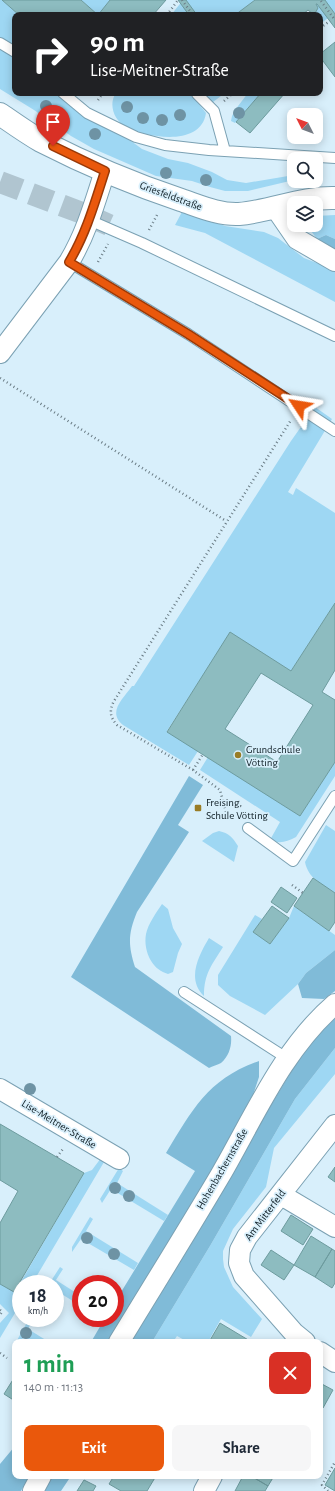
<!DOCTYPE html>
<meta charset="utf-8">
<style>
:root{--surface:#fff;--page:#f6f6f7;--text:#1f2937;--muted:#747a83;--accent:#ea580c}
body{margin:0;font-family:"Alegreya Sans",sans-serif;background:var(--page);color:var(--text);height:100vh;display:flex;flex-direction:column;font-size:15px;white-space:nowrap}
*{box-sizing:border-box;margin:0}
p{font-size:13px;color:var(--muted)}
.icon{flex:none;width:22px;height:22px;fill:none;stroke:currentColor;stroke-width:2;stroke-linecap:round;stroke-linejoin:round}
.map{position:relative;flex:1;overflow:hidden}
.side{position:absolute;left:12px;top:1339px;width:311px;height:140px;display:flex;flex-direction:column;background:var(--surface);border-radius:8px;box-shadow:0 2px 10px #0003}
.side>*{flex:none}
.banner{position:absolute;left:12px;top:12px;width:311px;height:84px;border-radius:8px;box-shadow:0 2px 10px #0003;background:#202124;color:#fff;overflow:hidden}
.needle{width:26px;rotate:312deg}
.controls{position:absolute;left:287px;top:108px;display:grid;gap:8px}
.controls a{display:grid;place-items:center;width:36px;height:36px;border-radius:8px;background:var(--surface);box-shadow:0 2px 10px #0003;font-size:20px}
.speed{position:absolute;left:12px;top:1275px;display:flex;gap:8px;font-size:20px;font-weight:700;text-align:center}
.speed>*{display:grid;place-content:center;width:52px;height:52px;border-radius:50%;background:var(--surface);box-shadow:0 2px 10px #0003;line-height:1}
.speed small{font-size:10px;font-weight:400}
.speed .limit{border:6px solid #d22;background:#fff;color:#111}
.pin{position:absolute;display:grid;place-items:center;width:34px;height:34px;color:#fff;margin:-41px -17px;border-radius:50% 50% 50% 0;rotate:-45deg;box-shadow:0 0 4px #0007}
.pin .icon{rotate:45deg}
.me{position:absolute;width:44px;margin:-22px;rotate:303deg;stroke-linejoin:round;filter:drop-shadow(0 0 3px #0008)}
.turn{display:flex;align-items:center;gap:14px;height:84px;padding:0 12px;font-size:18px}
.turn .icon{width:52px;height:52px;stroke-width:2.5}
.turn b{display:block;font-size:28px;line-height:34px}
.round{display:grid;place-items:center;flex:none;width:42px;height:42px;border-radius:8px;background:var(--page)}
.head{display:flex;align-items:center;justify-content:space-between;height:68px;padding:0 12px}
h1{font-size:24px;font-weight:700;line-height:30px;color:#1e9e55}
.cta{display:flex;gap:8px;margin-top:auto;padding:8px 12px}
.cta a{flex:1;height:46px;border-radius:8px;background:var(--accent);color:#fff;font-size:16px;font-weight:700;line-height:46px;text-align:center}
.cta a+a{background:var(--page);color:var(--text)}
.map>svg:first-child{display:block}
.green{fill:#9ed7f3}
.forest{fill:#80bbd8}
.building{fill:#8dbcc0;stroke:#6d9b9e;fill-rule:evenodd}
.lines{fill:none;stroke-linecap:round;stroke-linejoin:round}
.secondary-tunnel{stroke:#b0c5d0;stroke-width:22;stroke-dasharray:22 11;stroke-linecap:butt}
.lane-casing{stroke:#7ba1b3;stroke-width:12}
.street-casing{stroke:#7ba1b3;stroke-width:22}
.secondary-casing{stroke:#7ba1b3;stroke-width:24}
.path{stroke:#6a7c85;stroke-width:2.5;stroke-dasharray:1 3;stroke-linecap:butt}
.lane{stroke:#fff;stroke-width:10}
.street{stroke:#fff;stroke-width:20}
.secondary{stroke:#fff;stroke-width:22}
.path-bridge{stroke:#6a7c85;stroke-width:2.5;stroke-dasharray:1 3;stroke-linecap:butt}
.tree{fill:#6e93a4}
.route-casing{stroke:#983908;stroke-width:10}
.route{stroke:#ea580c;stroke-width:7}
.poi-dot{fill:#997c25;stroke:#d8effb;stroke-width:1.5}
.labels{text-anchor:middle;dominant-baseline:central;stroke-width:3.5;stroke-linejoin:round;paint-order:stroke}
.street-label{font-size:11px;fill:#0e1d24;stroke:#d8effb}
.poi-label{font-size:11px;fill:#0e1d24;stroke:#d8effb;text-anchor:start}
</style>
<div class="map">
<svg width="335" height="1491" viewBox="0 0 335 1491">
<rect width="100%" height="100%" fill="#d8effb"/>
<path class="green" d="M0 0H2L19 15H15V93H70L80 110 127 138 142 149 168 159 188 163 212 172 227 180 246 183 294 175V180L248 191H225L210 187 192 181 156 176 94 149 71 136 34 110 0 89Z
M81 0H110L98 15Z
M183 0H255L235 15H171Z
M322 0H335V13L320 24V15H314L318 8 316 4Z
M116 93H190L206 113C201 147 148 138 126 127 114 121 108 104 116 93Z
M202 93H225L213 102 210 101Z
M248 93H261L235 123 231 121 232 116 235 110Z
M183 210 225 226 264 232 278 238 304 258 335 270V302L205 233 175 225Z
M335 215V239L326 235 317 239 311 231 309 225H316V216Z
M315 407 332 419 288 492 293 495 296 488 335 513V603L291 671 230 633 167 731 198 751 189 765 123 725C107 712 123 699 132 686H134L291 441Z
M208 757 300 816 335 762V776L296 837C286 842 280 844 270 840L280 822 200 770Z
M326 825 335 831V893C322 885 308 878 305 862Z
M219 831C229 833 233 838 238 846L234 862 202 841 213 833Z
M162 904 168 909 173 928 182 944 178 953 173 972 168 974C152 970 143 951 146 934 148 924 156 913 162 904Z
M294 906 335 935V950L306 973 298 984 265 1015 230 996 218 985V975L255 915 262 919 254 932 270 944 289 918Z
M209 938 223 947C212 965 204 973 204 996 186 979 199 955 209 938Z
M335 1048V1074L274 1148 266 1187 233 1229 223 1251V1259L224 1267 233 1287 262 1319 251 1337 221 1319 208 1342H188L177 1336 173 1342H152L210 1246 295 1099Z
M101 1158 104 1162 32 1284H21V1303L0 1338V1323L9 1313 0 1304V1284L15 1292 84 1173 92 1170Z
M119 1168 123 1171 117 1183 168 1215 164 1221 111 1189 102 1203 100 1199Z
M90 1217 93 1219 86 1231 138 1263 134 1270 81 1239 72 1252V1247Z
M60 1267 63 1269 56 1280 81 1296V1306L55 1290V1284H49Z
M34 1318 28 1329 49 1342H30L23 1338 21 1342H16L29 1319Z"/>
<path class="forest" d="M326 235 335 239V253L317 239Z
M189 776 203 785 178 825 189 832 137 912C128 934 128 945 135 967L231 1036C232 1046 229 1056 221 1063 218 1065 212 1066 209 1068L71 977Z
M335 950V991L324 999 302 998 298 984 306 973Z
M335 1016V1048L295 1099 210 1246 152 1342H128L300 1057 313 1039Z
M259 1061V1077L252 1098 190 1214 109 1342H91L105 1318H115V1302L195 1171 166 1153C193 1109 208 1079 259 1061Z
M15 1446V1476H29L21 1491H0V1464Z
M51 1476H71L61 1491H43Z"/>
<path class="building" d="M2 0H81L98 15 110 0H166L153 15H19Z
M178 0H186L197 15H189Z
M255 0H325L335 14V28L317 4H316L318 8 314 15 308 10 302 15H235Z
M335 42V77L320 57V54Z
M261 93H285L250 133 236 122Z
M335 603V670L322 692 335 700V762L300 816 167 732 230 632 291 671ZM261 673 313 705 277 762 225 729Z
M313 878 335 893V922L329 931 294 906Z
M281 887 297 898 287 913 271 902Z
M272 906 289 918 270 944 253 932Z
M0 1124 84 1173 14 1292 0 1284V1223L18 1191 0 1180Z
M335 1167V1182L328 1177Z
M291 1215 313 1229 303 1245 281 1231Z
M311 1236 332 1249 315 1277 294 1265Z
M332 1249 335 1251V1283L332 1288 315 1277Z
M271 1250 294 1265 284 1280 261 1265Z
M220 1323 250 1341 249 1342H209Z
M14 1378 15 1379V1401L4 1394Z
M320 1383 333 1390 323 1408 320 1406Z
M335 1468V1491L325 1485Z
M114 1476H156L147 1491H121L109 1484Z
M243 1476H251L268 1486 265 1491H235Z
M251 1476H274L268 1486Z
M84 1480 96 1486 93 1491H77Z"/>
<g class="lines">
<path class="secondary-tunnel" d="M0 182 82 213 109 225"/>
<defs>
<path id="lane" d="M0 43 15 52
M63 93 87 113 136 137 165 145 209 150 335 158
M197 94 214 111 225 151
M89 220 142 243 335 336
M69 262 188 334 335 431
M248 828 293 861 335 796
M184 992 288 1059"/>
<path id="street" d="M275 207 297 239 335 261
M0 353 69 262C86 234 95 202 105 171
M0 1089 119 1159
M280 1195 288 1199 335 1227
M119 1342C153 1286 188 1230 221 1174 255 1115 283 1049 335 1004
M305 1342 294 1333 244 1276 239 1263 240 1250 247 1237 335 1125
M320 1352 335 1362
M33 1491 41 1476
M204 1491 212 1476"/>
<path id="secondary" d="M0 114C13 123 27 133 41 141 86 164 133 184 181 200 199 206 219 215 239 214 272 211 302 197 335 198"/>
</defs>
<use href="#lane" class="lane-casing"/>
<use href="#street" class="street-casing"/>
<use href="#secondary" class="secondary-casing"/>
<path class="path" d="M182 0 193 15
M167 15 178 0
M320 28 330 21
M98 100 103 93
M224 101 233 93
M149 230 157 215
M98 262 108 244
M0 378 226 521
M193 770 203 754
M226 812 220 790 193 770 117 725C110 717 109 711 114 701L291 420
M292 885 303 893
M57 1157 63 1149
M0 1310 2 1312 0 1315
M0 1353 7 1358
M328 1491 322 1485 335 1462"/>
<use href="#lane" class="lane"/>
<use href="#street" class="street"/>
<use href="#secondary" class="secondary"/>
<path class="path-bridge" d="M321 1 335 20"/>
</g>
<g class="tree">
<circle cx="46" cy="106" r="6"/>
<circle cx="127" cy="107" r="6"/>
<circle cx="239" cy="113" r="6"/>
<circle cx="180" cy="115" r="6"/>
<circle cx="143" cy="118" r="6"/>
<circle cx="162" cy="120" r="6"/>
<circle cx="95" cy="134" r="6"/>
<circle cx="166" cy="173" r="6"/>
<circle cx="206" cy="180" r="6"/>
<circle cx="30" cy="1089" r="6"/>
<circle cx="115" cy="1188" r="6"/>
<circle cx="129" cy="1196" r="6"/>
<circle cx="87" cy="1238" r="6"/>
<circle cx="114" cy="1254" r="6"/>
<circle cx="26" cy="1333" r="6"/>
</g>
<g class="lines">
<defs>
<path id="route" d="M53 146 105 171C95 202 86 234 69 262L188 334 299 406"/>
</defs>
<use href="#route" class="route-casing"/>
<use href="#route" class="route"/>
</g>
<g class="poi-dot">
<circle cx="238" cy="755" r="4"/>
<rect x="194" y="804" width="8" height="8" rx="2"/>
</g>
<g class="labels">
<g class="street-label">
<text transform="translate(171 196) rotate(20)">Griesfeldstraße</text>
<text transform="translate(59 1124) rotate(31)">Lise-Meitner-Straße</text>
<text transform="translate(222 1169) rotate(-60)">Hohenbachernstraße</text>
<text transform="translate(265 1215) rotate(-53)">Am Mitterfeld</text>
</g>
<g class="poi-label">
<text x="246" y="749">Grundschule<tspan x="246" dy="13">Vötting</tspan></text>
<text x="206" y="802">Freising,<tspan x="206" dy="13">Schule Vötting</tspan></text>
</g>
</g>
</svg>
<div class="controls">
<a><svg class="needle" viewBox="-14 -14 28 28"><path d="M0-13l5 13h-10z" fill="#e53935"/><path d="M0 13l5-13h-10z" fill="#747a83"/></svg></a>
<a><svg class="icon" aria-label="search" viewBox="0 0 24 24"><circle cx="10" cy="10" r="6"/><path d="M15 15l6 6"/></svg></a>
<a><svg class="icon" aria-label="layers" viewBox="0 0 24 24"><path d="M12 4l9 5-9 5-9-5zM3 14l9 5 9-5"/></svg></a>
</div>
<div class="speed"><div>18<small>km/h</small></div><div class="limit">20</div></div>
<div class="pin" style="left:53px;top:146px;background:#d93025"><svg class="icon" aria-label="arrive" viewBox="0 0 24 24"><path d="M6 21V4h12l-3 4 3 4H6"/></svg></div>
<svg class="me" style="left:299px;top:406px" viewBox="-20 -20 40 40"><path d="M0-17L14 15 0 8-14 15z" fill="#ea580c" stroke="#fff" stroke-width="4"/></svg>
<div class="banner">
<div class="turn"><svg class="icon" aria-label="right" viewBox="0 0 24 24"><path d="M7 20v-9h11M14 6l5 5-5 5"/></svg><div><b>90 m</b>Lise-Meitner-Straße</div></div>
</div>
<section class="side">
<div class="head"><div><h1>1 min</h1><p>140 m · 11:13</p></div><a class="round" style="background:#d93025;color:#fff"><svg class="icon" aria-label="close" viewBox="0 0 24 24"><path d="M6 6l12 12M18 6L6 18"/></svg></a></div>
<div class="cta"><a>Exit</a><a>Share</a></div>
</section>
</div>
